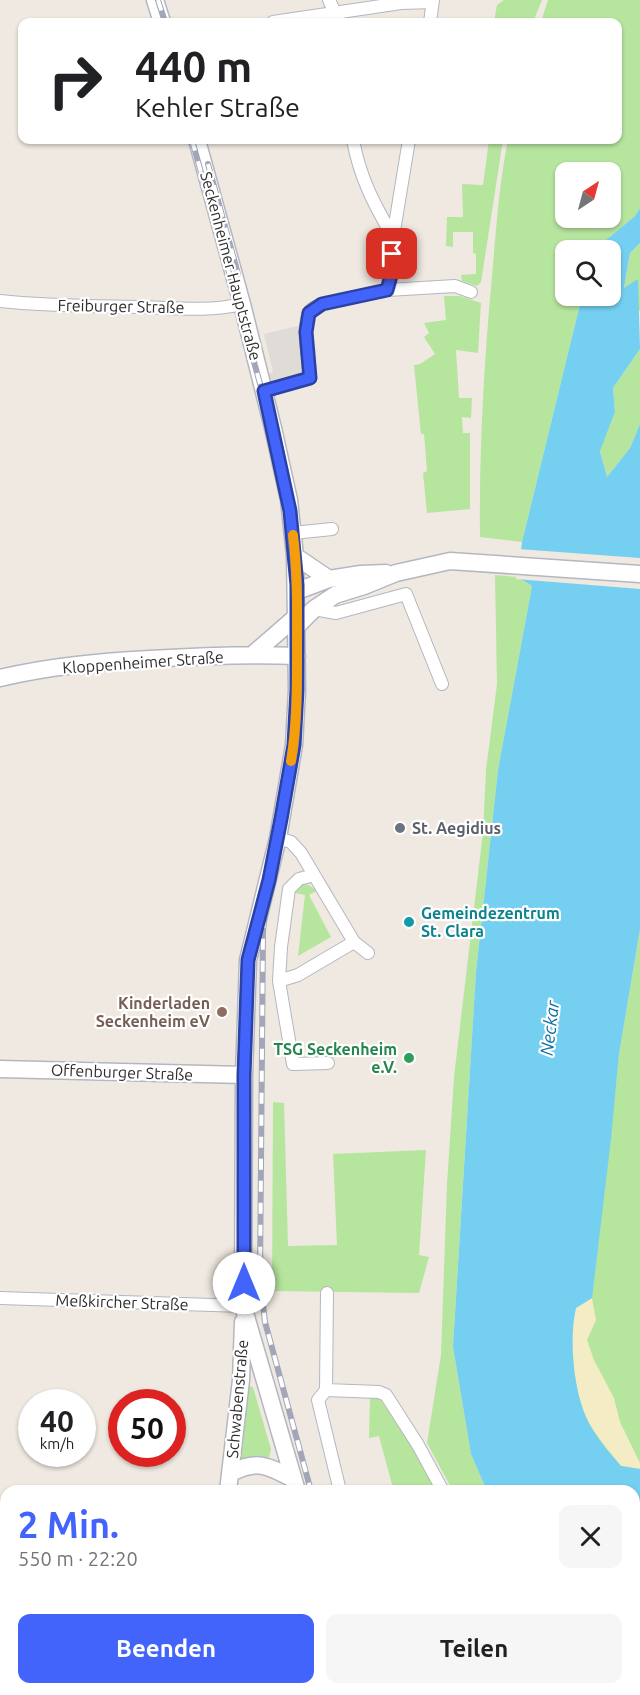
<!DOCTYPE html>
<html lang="de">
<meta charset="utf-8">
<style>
:root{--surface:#fff;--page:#f6f6f6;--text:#202124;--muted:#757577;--accent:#4264fb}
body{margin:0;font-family:Ubuntu,sans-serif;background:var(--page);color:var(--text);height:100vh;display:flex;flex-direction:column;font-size:22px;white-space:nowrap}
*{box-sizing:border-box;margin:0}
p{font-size:20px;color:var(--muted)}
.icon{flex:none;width:33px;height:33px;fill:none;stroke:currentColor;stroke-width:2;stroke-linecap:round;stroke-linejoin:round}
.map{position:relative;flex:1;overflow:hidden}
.panel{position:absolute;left:0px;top:1485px;width:640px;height:210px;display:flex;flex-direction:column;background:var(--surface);border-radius:18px 18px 0 0;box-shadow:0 2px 4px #0004}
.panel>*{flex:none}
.hud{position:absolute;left:18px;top:18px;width:604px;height:126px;border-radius:12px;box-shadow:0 2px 4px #0004;background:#fff;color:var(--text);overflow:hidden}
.needle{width:39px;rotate:36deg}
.controls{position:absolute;left:555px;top:162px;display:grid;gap:12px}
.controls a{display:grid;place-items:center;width:66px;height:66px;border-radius:12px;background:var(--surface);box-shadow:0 2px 4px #0004;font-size:30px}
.speed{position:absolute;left:18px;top:1389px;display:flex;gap:12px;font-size:30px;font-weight:700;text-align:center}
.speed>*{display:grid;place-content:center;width:78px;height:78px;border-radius:50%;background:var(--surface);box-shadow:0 2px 4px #0004;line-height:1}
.speed small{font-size:15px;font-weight:400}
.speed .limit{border:9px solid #d22;background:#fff;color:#111}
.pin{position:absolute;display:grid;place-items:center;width:51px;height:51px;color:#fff;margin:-26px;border-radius:12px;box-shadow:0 3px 9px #0006}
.me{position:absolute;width:66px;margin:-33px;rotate:0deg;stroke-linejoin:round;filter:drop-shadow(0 0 4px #0008)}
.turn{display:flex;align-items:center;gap:21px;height:126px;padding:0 18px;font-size:27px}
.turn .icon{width:78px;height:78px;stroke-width:2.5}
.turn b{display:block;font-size:42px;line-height:51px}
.round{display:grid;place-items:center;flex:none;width:63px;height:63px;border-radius:12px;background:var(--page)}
.headline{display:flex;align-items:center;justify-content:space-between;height:102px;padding:0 18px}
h1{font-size:36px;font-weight:600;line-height:45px;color:var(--accent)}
.cta{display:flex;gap:12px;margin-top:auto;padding:12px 18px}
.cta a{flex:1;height:69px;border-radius:12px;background:var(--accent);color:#fff;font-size:24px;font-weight:600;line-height:69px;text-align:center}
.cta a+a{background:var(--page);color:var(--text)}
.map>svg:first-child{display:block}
.green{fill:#b6e59e;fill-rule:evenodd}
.sand{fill:#f3ecc5}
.plaza{fill:#dfdcd8}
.water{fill:#75cff0}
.pier{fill:#efe9e1}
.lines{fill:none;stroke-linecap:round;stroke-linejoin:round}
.street-casing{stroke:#b4b7c1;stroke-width:14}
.secondary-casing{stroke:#b4b7c1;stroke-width:19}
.street{stroke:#fff;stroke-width:12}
.secondary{stroke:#fff;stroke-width:16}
.rail-casing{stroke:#a3a6b8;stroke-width:6}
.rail{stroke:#fff;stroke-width:4;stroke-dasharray:11;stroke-linecap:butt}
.route-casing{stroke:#2b41a3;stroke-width:15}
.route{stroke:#4264fb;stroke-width:10}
.slow{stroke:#f59e0b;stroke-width:10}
.worship-dot{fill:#6b7280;stroke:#fff;stroke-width:2}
.culture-dot{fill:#0f9aa8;stroke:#fff;stroke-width:2}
.education-dot{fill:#8d6e63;stroke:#fff;stroke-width:2}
.leisure-dot{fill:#2e9e5b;stroke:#fff;stroke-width:2}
.labels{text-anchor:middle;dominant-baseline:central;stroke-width:4.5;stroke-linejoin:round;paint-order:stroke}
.street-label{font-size:16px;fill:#2e2e2e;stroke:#fff}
.worship-label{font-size:16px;font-weight:bold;fill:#5b616d;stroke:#fff;text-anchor:start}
.culture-label{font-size:16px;font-weight:bold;fill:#0d838f;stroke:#fff;text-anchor:start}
.education-label{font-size:16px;font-weight:bold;fill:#785e54;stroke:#fff;text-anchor:end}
.leisure-label{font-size:16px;font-weight:bold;fill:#27864d;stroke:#fff;text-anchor:end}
.water-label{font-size:18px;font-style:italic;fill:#0d6fa3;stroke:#fff}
</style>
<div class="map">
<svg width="640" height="1695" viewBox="0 0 640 1695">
<rect width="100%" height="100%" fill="#efe9e1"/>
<path class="green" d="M504 0H542L533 22H494L497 5Z
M548 0H640V208L635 216 594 250H566V296H582L522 542 480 537C479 450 484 363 492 276 496 231 499 184 508 140H618V22H541ZM566 172H610V218H566Z
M489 140H503L482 276 481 282 477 286 462 281 461 275 476 274V254L473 253V232H453V247L446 246 447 217H463L462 184 483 185Z
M640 243V311L638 310V280L624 289 630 253Z
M444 296H460L481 303 478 353 456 350 459 398H472L471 418 462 417 463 433H470V509L427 513 423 473 427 471 424 434H421L414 365 420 364 435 354 424 337 429 333 424 323 446 320Z
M640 349V424L630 448 607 477 600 450 615 412 613 388Z
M495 575 518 577 532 586 498 770 476 972 453 1347 471 1454 487 1491H453L427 1443 441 1355 447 1184 454 1077 483 832 486 770 497 684Z
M304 884 309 885 317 891 309 895 331 937 298 956 305 895 295 893 301 885Z
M640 929V1695L627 1689H634V1491L556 1465 614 1104 619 1054Z
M273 1102 284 1103 288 1246 337 1245 333 1154 426 1150 419 1255 429 1257 419 1293 272 1291Z
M246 1385 253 1387 271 1449 269 1458 249 1457 239 1461Z
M378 1396 413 1448 436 1491H383L393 1488 379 1436 369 1438 370 1397Z"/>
<path class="sand" d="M592 1298 596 1320 587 1340 594 1360 614 1398 620 1422 640 1463V1469L621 1466C609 1451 595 1435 586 1417 573 1387 569 1339 576 1308Z"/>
<path class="plaza" d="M301 325 303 374 272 383 269 381 268 374 273 372 264 334Z"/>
<path class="water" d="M640 208V243L630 253 624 288 638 279 640 349 613 388 615 412 600 451 607 477 630 448 640 424V929L619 1054 611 1139 592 1298 576 1308C569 1339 573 1387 586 1417 594 1435 608 1451 621 1466L640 1469V1656L634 1652V1491H487L471 1454 453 1347 476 972 498 770 532 586 518 577 522 542 582 296H610V250H594L635 216Z"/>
<path class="pier" d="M518 549 640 558V589L516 579Z"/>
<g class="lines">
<defs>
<path id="street" d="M329 0 339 22
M273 22 401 3 432 2
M430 22 433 0
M353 140C360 178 374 204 393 237
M387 290 392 272 393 237 409 140
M0 301C46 306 93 306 140 307 173 308 209 312 242 304
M264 391 310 378C309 362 301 324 310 311 313 307 318 306 322 304L387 290 455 286 471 292
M293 533 332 529
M314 609 336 613 406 594 442 684
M278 838 291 842 301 853 354 942 298 975 279 981
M289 889 281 947 279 981 293 1064 328 1063
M289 889 299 879 314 875
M354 942 368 953
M327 1293 326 1390 318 1400 340 1491
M0 1298 243 1306
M326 1390 379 1392 386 1395 418 1445 443 1491
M0 1522H6
M617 1689 626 1695
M72 1695V1689
M442 1695 443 1689"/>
<path id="secondary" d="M155 0 162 22
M197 140 242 304 273 428 289 500 295 556 297 690 294 745 278 838 248 960 244 1075 243 1306 297 1491
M295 556 329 579
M297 591 329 579 361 574 386 573
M298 625 314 609 335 595 364 586 396 573 450 561 640 574
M252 655 297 616
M0 678C51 666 98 662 150 659 199 656 248 654 297 656
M0 1069 244 1075
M231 1473C257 1459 269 1466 293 1479
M228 1491 241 1380 243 1322
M340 1689 341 1695
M208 1695V1689"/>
</defs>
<use href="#street" class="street-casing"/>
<use href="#secondary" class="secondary-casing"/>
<use href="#street" class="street"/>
<use href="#secondary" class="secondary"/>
<defs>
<path id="rail" d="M158 0 165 22
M192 140 266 405 283 485 293 546 296 644 293 720 289 764 268 881 263 931 260 1279 265 1322 311 1491
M208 164 238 274
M358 1689 359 1695
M369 1689 370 1695"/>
</defs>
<use href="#rail" class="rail-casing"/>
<use href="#rail" class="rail"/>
</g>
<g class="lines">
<defs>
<path id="route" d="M244 1283V1075L248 960 269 880 281 819 294 745 297 690V585L290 511 264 391 310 378 306 332 309 313 322 304 387 290 392 272V254"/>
</defs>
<use href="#route" class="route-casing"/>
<use href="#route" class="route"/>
<path class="slow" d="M291 761C297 726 297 690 297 655 297 614 298 575 293 535"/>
</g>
<circle class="worship-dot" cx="400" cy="828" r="6"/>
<circle class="culture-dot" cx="409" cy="922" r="6"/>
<circle class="education-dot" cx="222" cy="1012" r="6"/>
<circle class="leisure-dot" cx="409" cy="1058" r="6"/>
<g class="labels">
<g class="street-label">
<text transform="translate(231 266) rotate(75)">Seckenheimer Hauptstraße</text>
<text transform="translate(121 306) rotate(1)">Freiburger Straße</text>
<text transform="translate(143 662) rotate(-4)">Kloppenheimer Straße</text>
<text transform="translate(122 1072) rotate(2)">Offenburger Straße</text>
<text transform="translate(122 1302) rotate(2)">Meßkircher Straße</text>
<text transform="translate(237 1399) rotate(-85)">Schwabenstraße</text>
</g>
<g class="worship-label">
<text x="412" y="828">St. Aegidius</text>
</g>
<g class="culture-label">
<text x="421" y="913">Gemeindezentrum<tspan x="421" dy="18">St. Clara</tspan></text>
</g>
<g class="education-label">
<text x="210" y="1003">Kinderladen<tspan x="210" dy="18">Seckenheim eV</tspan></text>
</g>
<g class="leisure-label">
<text x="397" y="1049">TSG Seckenheim<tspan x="397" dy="18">e.V.</tspan></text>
</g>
<g class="water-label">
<text transform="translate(549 1028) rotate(-83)">Neckar</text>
</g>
</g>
</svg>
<div class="controls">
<a><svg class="needle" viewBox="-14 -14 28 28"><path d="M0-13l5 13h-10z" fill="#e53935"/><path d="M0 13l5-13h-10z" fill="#757577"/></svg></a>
<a><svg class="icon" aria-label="search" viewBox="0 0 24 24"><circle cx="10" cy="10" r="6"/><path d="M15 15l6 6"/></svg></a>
</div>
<div class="speed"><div>40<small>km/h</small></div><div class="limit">50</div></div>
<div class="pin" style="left:392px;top:254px;background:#d93025"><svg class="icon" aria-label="arrive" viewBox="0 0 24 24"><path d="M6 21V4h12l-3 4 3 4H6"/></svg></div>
<svg class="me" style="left:244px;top:1283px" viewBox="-20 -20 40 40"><circle r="19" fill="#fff"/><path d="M0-13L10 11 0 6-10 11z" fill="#4264fb"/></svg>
<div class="hud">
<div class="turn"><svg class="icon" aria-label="right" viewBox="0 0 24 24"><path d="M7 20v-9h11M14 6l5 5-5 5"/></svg><div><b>440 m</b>Kehler Straße</div></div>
</div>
<section class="panel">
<div class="headline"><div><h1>2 Min.</h1><p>550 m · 22:20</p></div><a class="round"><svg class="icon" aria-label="close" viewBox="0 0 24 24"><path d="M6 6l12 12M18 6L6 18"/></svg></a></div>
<div class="cta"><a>Beenden</a><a>Teilen</a></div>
</section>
</div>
